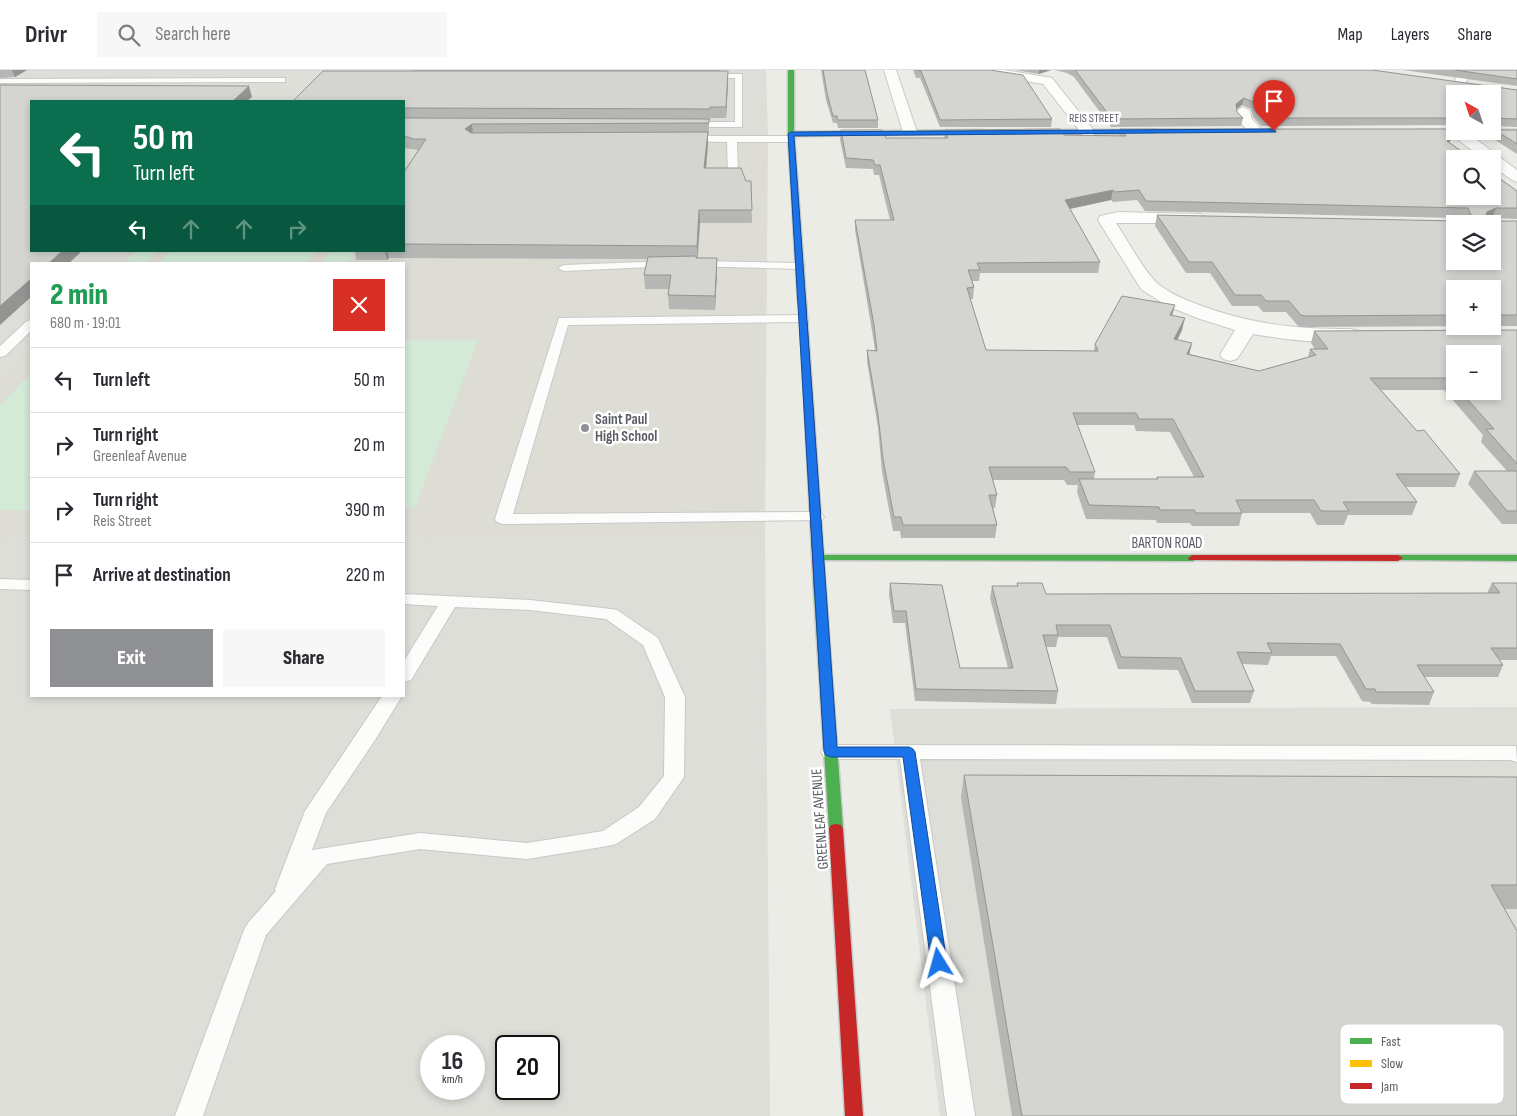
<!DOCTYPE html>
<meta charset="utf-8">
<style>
:root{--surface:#fff;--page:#f7f7f7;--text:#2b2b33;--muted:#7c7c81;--line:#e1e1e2;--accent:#8e9093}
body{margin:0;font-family:"Sofia Sans Condensed",sans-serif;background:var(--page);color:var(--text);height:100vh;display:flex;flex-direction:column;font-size:19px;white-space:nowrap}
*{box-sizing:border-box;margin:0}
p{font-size:16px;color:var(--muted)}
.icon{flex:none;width:28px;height:28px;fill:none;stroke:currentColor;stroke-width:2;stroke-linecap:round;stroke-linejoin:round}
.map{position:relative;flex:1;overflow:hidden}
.panel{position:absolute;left:30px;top:192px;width:375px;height:435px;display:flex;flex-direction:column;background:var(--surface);border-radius:0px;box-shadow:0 2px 8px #0003}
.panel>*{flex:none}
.guide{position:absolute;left:30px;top:30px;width:375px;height:152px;border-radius:0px;box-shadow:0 2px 8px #0003;background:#0b6e4f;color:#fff;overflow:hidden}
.needle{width:32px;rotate:320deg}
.controls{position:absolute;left:1446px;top:15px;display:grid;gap:10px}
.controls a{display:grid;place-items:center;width:55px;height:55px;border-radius:0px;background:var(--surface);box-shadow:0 2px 8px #0003;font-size:25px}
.speed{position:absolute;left:420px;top:965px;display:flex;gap:10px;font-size:25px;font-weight:700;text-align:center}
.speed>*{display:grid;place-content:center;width:65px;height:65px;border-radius:50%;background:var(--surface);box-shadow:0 2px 8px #0003;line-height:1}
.speed small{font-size:12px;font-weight:400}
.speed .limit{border:2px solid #111;border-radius:8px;background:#fff;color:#111}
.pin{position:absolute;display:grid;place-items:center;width:42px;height:42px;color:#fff;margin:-51px -21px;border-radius:50% 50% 50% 0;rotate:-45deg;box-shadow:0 0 5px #0007}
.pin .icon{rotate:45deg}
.me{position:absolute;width:55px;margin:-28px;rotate:352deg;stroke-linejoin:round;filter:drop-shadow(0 0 4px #0008)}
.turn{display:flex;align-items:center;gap:18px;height:105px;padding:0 20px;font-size:22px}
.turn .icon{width:65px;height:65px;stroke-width:2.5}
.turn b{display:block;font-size:35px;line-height:42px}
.lanes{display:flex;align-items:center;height:48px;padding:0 20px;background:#0003;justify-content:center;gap:25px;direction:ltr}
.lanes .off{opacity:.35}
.round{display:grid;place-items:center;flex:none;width:52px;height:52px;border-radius:0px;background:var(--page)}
.head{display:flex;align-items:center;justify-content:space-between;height:85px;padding:0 20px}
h1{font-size:30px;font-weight:800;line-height:38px;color:#1e9e55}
.button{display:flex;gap:10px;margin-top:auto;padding:10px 20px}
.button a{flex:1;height:58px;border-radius:0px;background:var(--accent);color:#fff;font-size:20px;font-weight:800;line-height:58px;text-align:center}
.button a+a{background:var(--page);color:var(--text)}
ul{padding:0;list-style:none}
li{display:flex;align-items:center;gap:15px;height:65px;padding:0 20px;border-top:1px solid var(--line)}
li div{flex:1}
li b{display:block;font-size:19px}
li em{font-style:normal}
header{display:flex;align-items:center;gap:30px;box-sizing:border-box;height:70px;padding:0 25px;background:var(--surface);border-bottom:1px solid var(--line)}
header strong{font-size:24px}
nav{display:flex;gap:28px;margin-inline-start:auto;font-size:18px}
.search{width:350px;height:45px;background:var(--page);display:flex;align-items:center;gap:12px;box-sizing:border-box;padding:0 18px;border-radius:0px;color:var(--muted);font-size:19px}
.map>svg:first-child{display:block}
.industrial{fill:#ddded8;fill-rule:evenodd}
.education{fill:#ddddd5}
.green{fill:#d3ead7}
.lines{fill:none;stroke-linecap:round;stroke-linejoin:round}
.lane-casing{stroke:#c8c8c8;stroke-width:2}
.street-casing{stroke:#c8c8c8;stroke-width:2}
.fast-casing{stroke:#c9c9c9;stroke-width:3}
.slow-casing{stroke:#c9c9c9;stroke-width:3}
.jam-casing{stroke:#c9c9c9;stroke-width:3}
.lane{fill:#fcfcfb;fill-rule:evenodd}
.street{fill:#fcfcfb;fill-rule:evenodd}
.fast{fill:#4caf50;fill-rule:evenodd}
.slow{fill:#ffc107;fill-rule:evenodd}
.jam{fill:#c62828;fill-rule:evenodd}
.wall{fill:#b6b6b4;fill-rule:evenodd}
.shaded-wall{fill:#949492}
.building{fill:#d4d4d1;stroke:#949492;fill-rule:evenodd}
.route{fill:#1a73e8;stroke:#114b97}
.poi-dot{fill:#8e9093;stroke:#fff;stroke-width:2}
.labels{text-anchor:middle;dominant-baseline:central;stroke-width:5;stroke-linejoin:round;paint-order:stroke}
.far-street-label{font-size:12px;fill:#5c5e66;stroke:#fff}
.poi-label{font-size:15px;font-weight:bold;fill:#5c5e66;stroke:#fff;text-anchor:start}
.street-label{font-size:15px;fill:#5c5e66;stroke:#fff}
.key{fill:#fff;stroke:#cecfd1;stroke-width:1}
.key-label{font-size:14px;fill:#5c5e66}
</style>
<header>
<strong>Drivr</strong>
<div class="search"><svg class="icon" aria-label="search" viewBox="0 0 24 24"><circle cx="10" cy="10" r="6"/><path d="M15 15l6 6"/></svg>Search here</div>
<nav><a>Map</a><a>Layers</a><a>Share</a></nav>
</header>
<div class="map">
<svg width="1517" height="1046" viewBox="0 0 1517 1046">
<rect width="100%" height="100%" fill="#ecece7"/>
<path class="industrial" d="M0 0H766L768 63 404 64V31H31V181H130L117 194H31V276L0 306Z
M765 467 770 1046H0V469L31 468V626H404V468ZM431 976H474V1019H431ZM506 976H549V1019H506Z
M1517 637V1046H940L890 639Z"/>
<path class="education" d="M768 63 765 467 404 468V194H117L130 181H404V64Z
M31 276V468L0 469V306Z"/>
<path class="green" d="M136 181H157L145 194H124Z
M170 181H316L307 194H158Z
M330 181H355L347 194H322Z
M478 270 415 437H404V271Z
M31 303V440H0V335Z"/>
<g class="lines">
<defs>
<path id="lane" d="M701 4H742V57H684L683 55 687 52H735V8H701Z
M285 8V12H282L0 13V9Z
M684 66H791L796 69 791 72H737L738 103 733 106 728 103 727 72 681 71V67Z
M669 191 673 192 675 194 673 196 564 201 558 198 564 195Z
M695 191 799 193 805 196 799 199 691 196 689 194 691 192Z
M803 245 809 249 807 252 568 255 513 444 816 442 822 444 824 447 822 450 503 454 497 452 495 449 559 248Z
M31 250V261L5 286 0 287V276L27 251Z
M0 509 31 510V520L0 519Z
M404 524 530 530 611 539 617 540 658 568 685 627 684 707 655 749 616 774 608 776 527 789 420 779 327 794 266 865 203 1046H175L244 860 248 853 276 821 275 819 305 741 382 626H402L375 670 326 743 312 780 420 763 527 773 603 761 639 737 664 706 665 627 643 575 606 549 530 540 455 537 411 610 404 612V591L438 536 404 534Z
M831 675 1516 676 1517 692 1510 690 920 689 975 1046H947L900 689H831L824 687 821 682 824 677Z"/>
<path id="street" d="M884 0H896L917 62 915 65H905L903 62Z
M976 0H1004L1052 8 1095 62 1093 65H1083L1043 14 982 4Z
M1460 0H1472L1464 17 1459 18 1453 14Z
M1243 37 1250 41 1251 48 1263 61 1261 64H1251L1237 49 1236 41Z
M1455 58V61H1465L1517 100V112L1512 110 1492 96V89H1483L1452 65 1450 62Z
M1118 142 1201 144 1203 148 1201 152 1195 153H1116C1128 171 1139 193 1154 210 1163 220 1181 228 1194 233 1248 254 1293 259 1351 259L1358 261 1361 265 1358 269C1331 276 1281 269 1253 264L1237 289 1230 291 1223 289 1220 285 1235 260 1200 249 1167 236 1141 219 1098 150 1100 146Z"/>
<path id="fast" d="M788 0H794V62L982 60 985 62 982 64 794 66 806 232 802 234 798 232 788 64Z
M1025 60H1157L1160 62 1157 64 1023 63Z
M818 485H1193L1198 488 1193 491 814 490 813 488Z
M1398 485H1517V491L1394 490 1393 488 1394 486Z
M820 520 826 523 843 759 841 763 836 764 831 763 829 759 814 523Z"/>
<path id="slow" d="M1455 60H1517V64H1417L1414 62 1417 60Z"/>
<path id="jam" d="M799 230 806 232 826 523 820 526 814 523Z
M1193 485H1398L1403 488 1398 491 1189 490 1188 488Z
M836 754 841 755 843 759 863 1046H845L829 759 831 755Z"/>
</defs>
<use href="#lane" class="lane-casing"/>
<use href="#street" class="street-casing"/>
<use href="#fast" class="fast-casing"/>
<use href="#slow" class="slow-casing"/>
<use href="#jam" class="jam-casing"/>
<use href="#lane" class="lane"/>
<use href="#street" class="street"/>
<use href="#fast" class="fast"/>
<use href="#slow" class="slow"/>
<use href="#jam" class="jam"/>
</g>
<path class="wall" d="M0 0H27L15 7 0 8Z
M413 0H720L728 11 726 48H711L710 50H709V64H708V74L706 98 746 111H751L752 153H700L698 188H717V202L715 240 669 239 668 225 669 219H645L644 205 647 189 389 188 387 190H356L355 181H404V102L418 80 404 78V31Z
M821 0H865L878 50V58H838L837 53H833L826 30Z
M913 0H990L1052 49 1051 57H940L920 8H916Z
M1015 0H1051L1039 4Z
M1055 0H1372L1517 20V57L1492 56V24H1455V55L1261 56 1253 47 1251 39 1242 35 1237 39V42L1243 48 1241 56 1111 57 1074 7 1067 3Z
M1403 0H1517V16Z
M1120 59 1452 68 1449 72 1517 121V149L1494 148V151H1517V256H1492V219H1455V256H1490L1303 257 1298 256 1286 242H1263L1258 236H1232L1210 203H1186L1155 156 1157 145 1458 151 1459 148 1145 141 1137 130 1113 132 1111 130 1070 139 1100 192 1098 203H980L979 211H972L974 217 973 229H970L986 280 1094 281 1095 274 1172 246 1182 260 1177 270 1192 273 1189 284 1259 301 1308 287 1310 279H1315L1311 273 1314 261 1517 260V454H1502L1468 414 1474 401H1507L1481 372 1483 365 1444 320H1381L1417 361 1460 404 1455 417H1405L1417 432 1412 445H1348L1344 455H1317L1310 443H1242L1239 456H1192L1190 453H1157L1156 450 1086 449 1077 422 1078 415H1067L1064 410H993L997 425 995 438H993L997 455 995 468H901L900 461H893L882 402 878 358 867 292V280L875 281 873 267 855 160V150H890L879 105H874L873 99 846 98 840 70 841 60 886 68H944L945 60 1064 65 1119 66ZM1455 284 1492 321H1455ZM1077 355H1134L1136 361 1170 362 1194 407H1157L1156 409H1094L1095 402Z
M1495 60H1517V84L1492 68Z
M890 513 960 598H1008L990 528 992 516H1017V513L1046 524 1487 523 1492 513H1517V590H1500L1503 595 1498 607H1424L1434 622 1429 635 1372 634 1370 632 1362 631 1336 586H1271L1268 595 1242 594 1254 621 1250 633H1192L1178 600 1118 599 1107 567H1058L1056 577H1046L1058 621 1056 634 915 631 905 553H893L889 525Z
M964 705 1517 707V839H1505L1517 1046H1012L961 728Z"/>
<path class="shaded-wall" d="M12 0H27L15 7Z
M1039 0H1051L1039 4Z
M728 1V11L726 48V37Z
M249 16 252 27 247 31H233Z
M1244 28 1242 35 1234 41 1236 34Z
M472 54 473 65 465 59Z
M1455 59 1452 68 1444 80 1447 71Z
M708 62V74L705 110 704 98Z
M1113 120 1111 130 1064 140 1065 130Z
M1496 138 1492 148 1483 152 1487 142Z
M699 140 700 153 697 189V176Z
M62 181H82L68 194H48Z
M385 181H387L389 188 387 190Z
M717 188V202L715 240V226Z
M31 209V227L0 255V236Z
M1175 235 1172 246 1170 245Z
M1185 248 1182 260 1172 281 1174 269Z
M1192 273 1189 285 1187 284Z"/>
<path class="building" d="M823 0H865L878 50H838L837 46H833L827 23Z
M916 0H990L1023 5 1052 49 940 50 921 1Z
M1075 0H1372L1517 20V49L1495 48 1492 51V24H1455V48H1263L1254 40 1253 32 1244 28 1236 34 1237 42 1243 48 1112 49Z
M1455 0H1517V9Z
M323 1H728L726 37H710V39L404 38V31H293Z
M0 15 249 16 233 31H31V181H62L48 194H31V209L0 236Z
M404 48 709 49V53L472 54 465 59 471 63 708 62 704 98H741L746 111H751L752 140H699L697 176 404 174V102L426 69H414L404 66Z
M1060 59 1064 65 1126 66 1120 59H1455L1447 71 1472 89H1455V126H1492V103L1517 121V138H1496L1487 142 1486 145 1494 146V151H1517V245H1492V219H1455V245L1306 246 1301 245 1289 231H1266L1261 225H1235L1212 192H1189L1157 145 1458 151 1460 146 1471 145 1468 138 1146 131 1139 120 1115 122 1113 120 1065 130 1100 192 977 193 980 200H968L974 217 967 218 986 280 1098 281 1095 274 1122 226 1175 235 1170 245 1185 248 1174 269 1192 273 1187 284 1259 301 1316 285 1310 279H1328L1314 261 1517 260V394L1486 359H1494L1460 321H1492V284H1455V316L1448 308H1370L1417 361 1424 360 1460 404H1396L1417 432H1343L1349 441H1321L1314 430H1236L1242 443H1196L1194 440H1160L1159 437 1089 435 1079 409H1158L1157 407H1204L1173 349H1139L1136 343H1073L1095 402H1070L1066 397H989L997 425H989L997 455H903L901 447H894L883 389 878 345 867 280 877 281 874 255 855 150H894L880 95H875L873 90 846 88 841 60H882L886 68H948L945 60ZM1455 154H1492V191H1455Z
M1495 60H1517V74Z
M696 186V188H717L715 226 668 225 671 205H644L648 187Z
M1474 401H1517V441H1507Z
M890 513 942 515 960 598H1013L992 516H1018L1017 513H1042L1046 524 1500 523 1492 513H1517V578H1491L1503 595H1417L1434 622H1376L1375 619H1366L1340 574 1267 573 1272 583 1237 582 1254 621H1195L1181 588 1121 587 1110 555H1056L1058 565H1043L1058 621 916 619 906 541H894Z
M964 705 1517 707V815H1491L1517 861V1046H1022Z"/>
<path class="route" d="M1274 59 1276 62 794 66 837 677H909L913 679 915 682 947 893 945 897 939 899 933 897 931 893 903 687H831L826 685 824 682 788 64 791 62Z"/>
<circle class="poi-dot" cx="585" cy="358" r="5"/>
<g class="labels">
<g class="far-street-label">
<text x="1094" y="48">REIS STREET</text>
</g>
<g class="poi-label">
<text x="595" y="349">Saint Paul<tspan x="595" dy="17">High School</tspan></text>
</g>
<g class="street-label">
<text x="1167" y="473">BARTON ROAD</text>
<text transform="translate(820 749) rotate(-94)">GREENLEAF AVENUE</text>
</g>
</g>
<rect x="1340" y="954" width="164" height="80" rx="8" class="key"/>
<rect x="1350" y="968" width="22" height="6" fill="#4caf50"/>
<rect x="1350" y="990" width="22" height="7" fill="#ffc107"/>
<rect x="1350" y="1013" width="22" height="6" fill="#c62828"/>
<g class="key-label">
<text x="1381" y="976">Fast</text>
<text x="1381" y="998">Slow</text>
<text x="1381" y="1021">Jam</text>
</g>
</svg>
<div class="controls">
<a><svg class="needle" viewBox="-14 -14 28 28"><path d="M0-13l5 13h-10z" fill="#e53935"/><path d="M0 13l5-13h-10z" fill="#7c7c81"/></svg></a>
<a><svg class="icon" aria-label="search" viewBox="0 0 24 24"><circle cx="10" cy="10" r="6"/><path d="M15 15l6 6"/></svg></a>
<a><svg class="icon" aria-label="layers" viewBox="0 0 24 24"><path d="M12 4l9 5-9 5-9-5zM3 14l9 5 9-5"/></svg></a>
<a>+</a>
<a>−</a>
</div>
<div class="speed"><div>16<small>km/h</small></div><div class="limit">20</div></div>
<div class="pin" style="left:1274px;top:61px;background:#d93025"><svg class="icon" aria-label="arrive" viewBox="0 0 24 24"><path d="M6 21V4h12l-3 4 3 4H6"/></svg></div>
<svg class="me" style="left:939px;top:893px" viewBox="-20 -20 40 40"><path d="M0-17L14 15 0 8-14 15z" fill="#1a73e8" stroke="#fff" stroke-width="4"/></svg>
<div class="guide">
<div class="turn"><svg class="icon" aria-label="left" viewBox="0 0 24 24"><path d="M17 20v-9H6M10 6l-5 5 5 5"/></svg><div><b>50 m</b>Turn left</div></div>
<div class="lanes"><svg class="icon" aria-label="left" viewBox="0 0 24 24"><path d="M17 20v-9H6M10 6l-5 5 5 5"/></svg><svg class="icon off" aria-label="ahead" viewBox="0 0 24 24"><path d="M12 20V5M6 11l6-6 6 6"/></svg><svg class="icon off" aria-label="ahead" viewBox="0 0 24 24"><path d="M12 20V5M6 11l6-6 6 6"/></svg><svg class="icon off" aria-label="right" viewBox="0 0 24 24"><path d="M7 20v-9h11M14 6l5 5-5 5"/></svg></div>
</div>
<section class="panel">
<div class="head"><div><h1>2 min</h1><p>680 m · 19:01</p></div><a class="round" style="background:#d93025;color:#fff"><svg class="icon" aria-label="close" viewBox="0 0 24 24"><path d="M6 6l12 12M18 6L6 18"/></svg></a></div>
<ul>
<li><svg class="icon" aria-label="left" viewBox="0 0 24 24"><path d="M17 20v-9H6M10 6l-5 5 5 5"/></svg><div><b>Turn left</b></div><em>50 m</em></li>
<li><svg class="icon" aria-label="right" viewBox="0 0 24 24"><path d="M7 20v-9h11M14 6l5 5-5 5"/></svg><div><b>Turn right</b><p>Greenleaf Avenue</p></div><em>20 m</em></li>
<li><svg class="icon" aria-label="right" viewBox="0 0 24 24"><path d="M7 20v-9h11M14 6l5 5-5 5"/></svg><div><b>Turn right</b><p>Reis Street</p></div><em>390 m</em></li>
<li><svg class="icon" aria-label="arrive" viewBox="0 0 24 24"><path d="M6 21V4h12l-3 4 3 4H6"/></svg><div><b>Arrive at destination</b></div><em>220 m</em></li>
</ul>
<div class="button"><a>Exit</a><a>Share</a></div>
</section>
</div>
